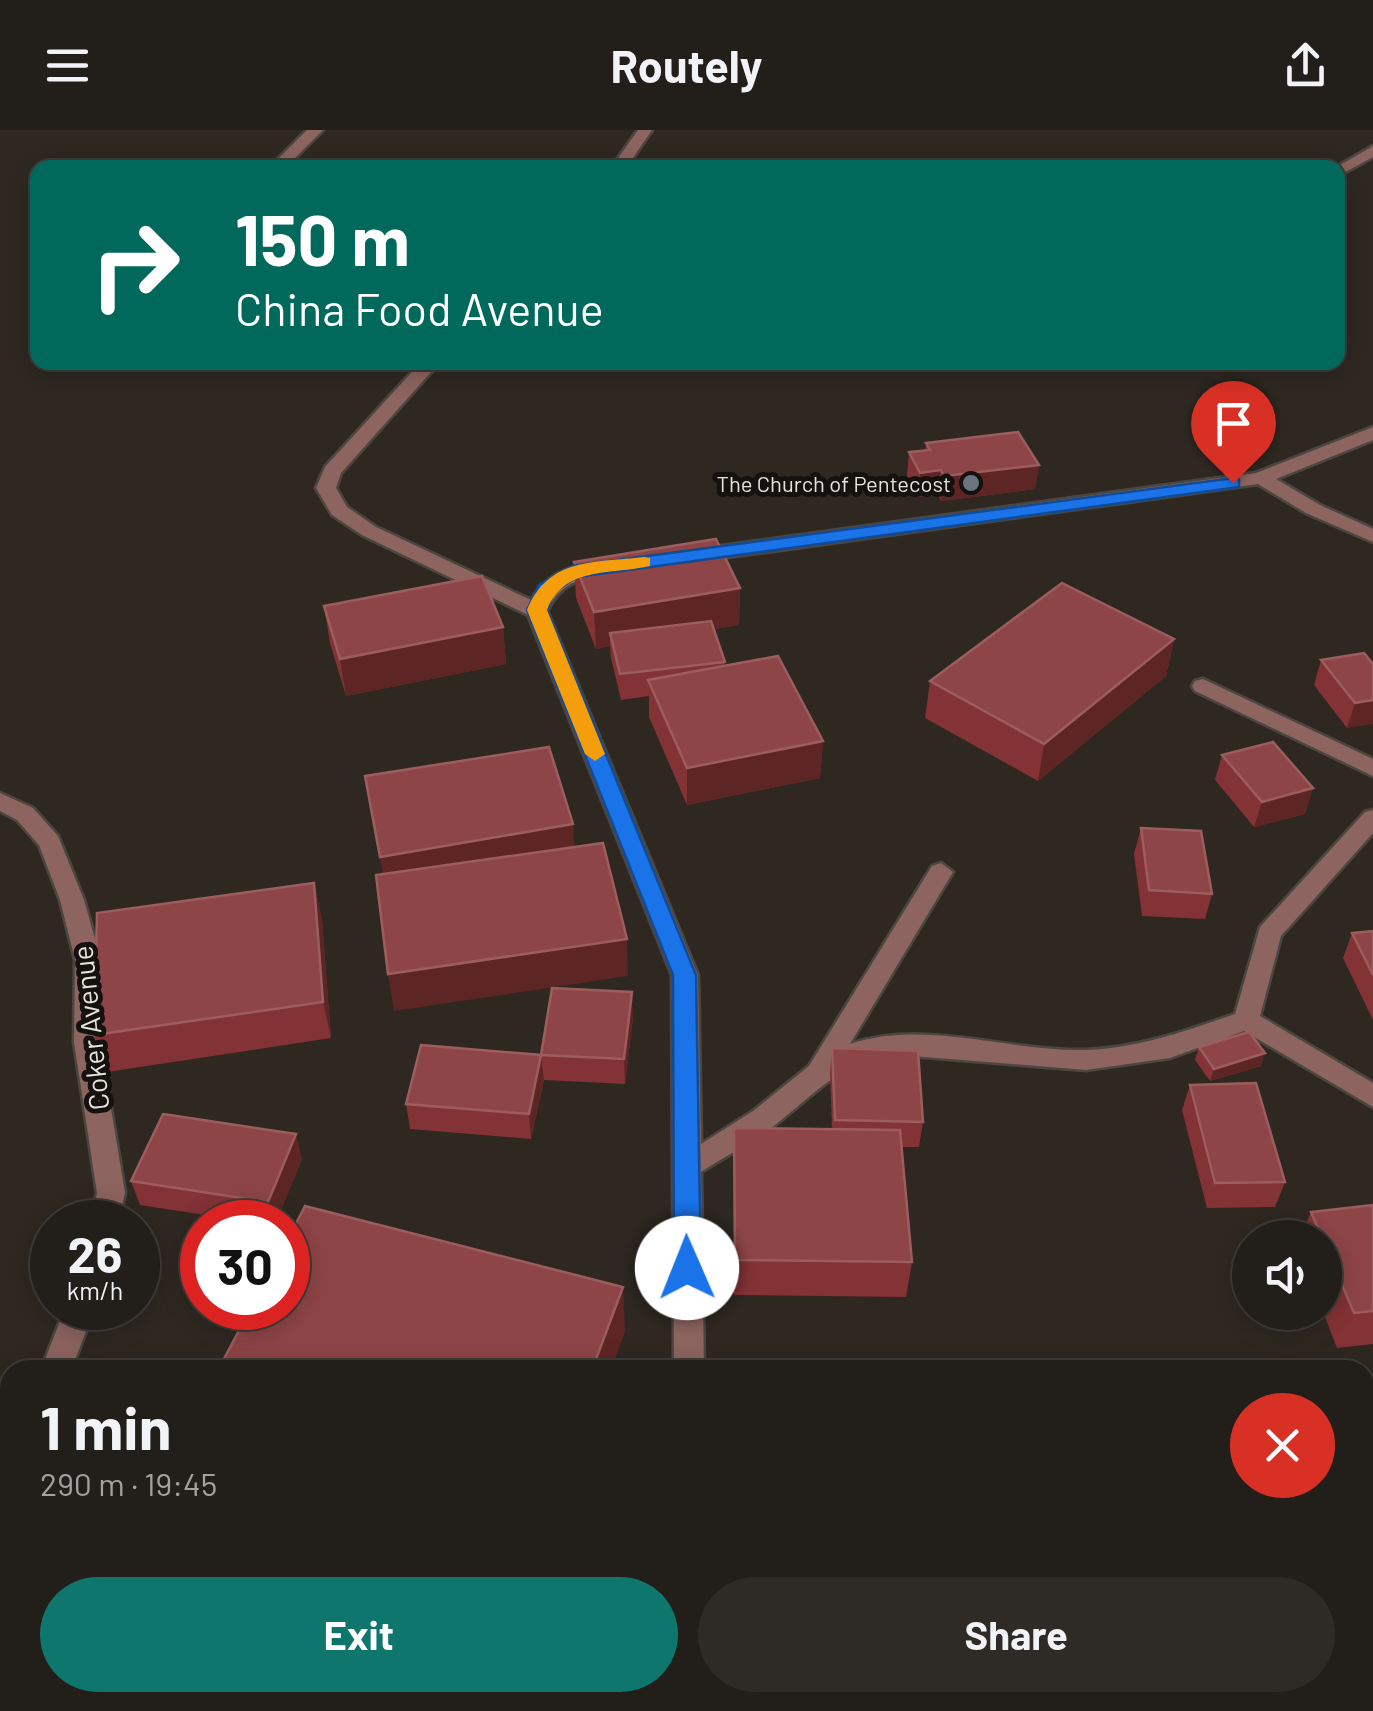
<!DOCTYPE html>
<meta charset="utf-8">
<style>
:root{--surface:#221e19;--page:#2e2b26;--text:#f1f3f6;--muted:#a2a2a2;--line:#3f3c38;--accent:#0f766e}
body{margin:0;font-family:Barlow,sans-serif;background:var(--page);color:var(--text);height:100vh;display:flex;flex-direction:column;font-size:38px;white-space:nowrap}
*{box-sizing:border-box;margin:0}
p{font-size:32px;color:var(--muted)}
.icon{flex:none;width:55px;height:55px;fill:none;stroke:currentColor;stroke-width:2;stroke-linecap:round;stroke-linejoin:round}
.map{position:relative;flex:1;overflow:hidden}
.sheet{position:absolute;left:0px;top:1230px;width:1375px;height:352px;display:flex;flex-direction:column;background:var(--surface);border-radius:30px 30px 0 0;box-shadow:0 5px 25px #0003,0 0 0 2px var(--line)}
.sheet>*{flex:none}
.hud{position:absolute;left:30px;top:30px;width:1315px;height:210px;border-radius:20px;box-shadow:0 5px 25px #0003,0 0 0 2px var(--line);background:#00695c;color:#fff;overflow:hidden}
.fabs{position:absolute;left:1232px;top:1090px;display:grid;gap:20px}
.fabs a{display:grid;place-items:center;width:110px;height:110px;border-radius:50%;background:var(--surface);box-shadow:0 5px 25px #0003,0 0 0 2px var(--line);font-size:50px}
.speed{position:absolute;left:30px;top:1070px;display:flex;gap:20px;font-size:50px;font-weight:700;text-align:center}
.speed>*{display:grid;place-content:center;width:130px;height:130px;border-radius:50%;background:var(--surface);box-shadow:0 5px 25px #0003,0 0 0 2px var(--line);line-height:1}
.speed small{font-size:25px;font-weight:400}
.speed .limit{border:15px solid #d22;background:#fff;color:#111}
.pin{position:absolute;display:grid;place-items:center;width:85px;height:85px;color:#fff;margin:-102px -42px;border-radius:50% 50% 50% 0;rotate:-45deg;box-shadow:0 0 10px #0007}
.pin .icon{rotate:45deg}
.me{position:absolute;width:110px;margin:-55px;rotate:359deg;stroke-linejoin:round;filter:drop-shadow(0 0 8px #0008)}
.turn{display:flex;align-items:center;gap:35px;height:210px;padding:0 40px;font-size:45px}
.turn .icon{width:130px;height:130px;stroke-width:2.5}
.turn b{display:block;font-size:70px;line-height:85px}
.round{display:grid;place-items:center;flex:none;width:105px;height:105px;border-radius:52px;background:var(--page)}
.overview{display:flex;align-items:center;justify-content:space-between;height:170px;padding:0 40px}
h1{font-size:60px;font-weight:700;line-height:75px}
.primary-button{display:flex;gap:20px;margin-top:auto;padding:20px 40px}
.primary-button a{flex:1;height:115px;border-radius:60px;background:var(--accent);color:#fff;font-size:40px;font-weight:700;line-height:115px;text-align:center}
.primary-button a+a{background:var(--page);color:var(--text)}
header{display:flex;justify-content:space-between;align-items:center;height:130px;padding:0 40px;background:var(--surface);font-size:45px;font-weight:700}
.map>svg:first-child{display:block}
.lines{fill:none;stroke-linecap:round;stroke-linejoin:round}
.minor-casing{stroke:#4b463f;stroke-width:5}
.minor{fill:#8d645f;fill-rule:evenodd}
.wall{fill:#833235}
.shaded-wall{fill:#5d2625}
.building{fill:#8e4547;stroke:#9c5d5e;stroke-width:2.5}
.route{fill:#1a73e8;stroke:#114b97;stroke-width:2.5}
.slow{fill:#f59e0b}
.worship-dot{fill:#6b7280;stroke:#14110e;stroke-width:4}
.labels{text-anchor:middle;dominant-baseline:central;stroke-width:10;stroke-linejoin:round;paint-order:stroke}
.far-poi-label{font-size:22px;fill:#e5e1dd;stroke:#14110e;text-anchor:end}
.street-label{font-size:28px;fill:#e5e1dd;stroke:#14110e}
</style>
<header><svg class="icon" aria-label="menu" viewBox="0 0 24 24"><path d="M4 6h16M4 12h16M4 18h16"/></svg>Routely<svg class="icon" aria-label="share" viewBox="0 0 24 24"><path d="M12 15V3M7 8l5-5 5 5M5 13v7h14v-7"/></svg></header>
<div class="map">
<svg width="1373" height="1581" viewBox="0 0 1373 1581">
<rect width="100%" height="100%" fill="#2e2821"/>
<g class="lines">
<defs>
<path id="minor" d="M307 0H323L285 38H269Z
M638 0H652L626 38H611Z
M1373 16V27L1338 46 1335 38Z
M421 232H440L341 343 336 358 347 377 376 397 531 470C550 440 575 435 608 431L618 437 615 441C584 449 562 449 547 481L698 845 701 1014 753 981 809 936 932 736 941 733 953 742 850 914C925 889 1009 922 1086 920 1138 918 1186 901 1235 884L1260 797 1365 682 1373 680V703L1281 806 1260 886 1373 953V977L1244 901 1170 928 1086 940 887 924C840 934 811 967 775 995 752 1013 726 1026 701 1042L704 1240H674L672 845 528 485 362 405 332 385 316 358 325 337Z
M1373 297V310L1276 349 1320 375 1373 399V412L1306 383 1258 354 692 432 682 426 692 420 1256 343Z
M1203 549 1373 629V646L1195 561 1192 556 1195 551Z
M0 663 33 678 58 706 84 770 101 830 100 912 125 1063 118 1092H90L97 1063 74 912 75 830 60 770 39 715 17 690 0 681Z
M65 1178H95L71 1240H41Z
M10 1313V1349L0 1353V1317Z
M756 1572H801L805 1581H759Z"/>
</defs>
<use href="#minor" class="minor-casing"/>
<use href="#minor" class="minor"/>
</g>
<path class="wall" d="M926 313 1039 335 1035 359 941 371 938 365 918 367 907 347 909 322 925 321Z
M574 432 740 458 739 495 714 499 725 532 724 536 823 611 820 648 687 675 649 587V566L621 570 611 528 610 516 596 519 576 468Z
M324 476 503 497 506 534 346 566 330 513Z
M1174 509 1166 546 1038 651 925 588 930 551Z
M1321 530 1373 534 1347 598 1314 555Z
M1222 625 1313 658 1305 684 1254 697 1215 650Z
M1141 698 1212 764 1205 789 1142 786 1134 724Z
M314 753 322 790 331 908 107 942 94 905Z
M1373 801V890L1343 828 1352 803Z
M633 887 625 954 544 950 531 1009 410 999 406 974 541 925Z
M1199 917 1261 936 1210 951 1195 930Z
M832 918 923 992 919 1017H901L912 1132 906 1167 734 1165V998L832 999 830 943Z
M1190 955 1285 1052 1275 1077 1207 1078 1182 980Z
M302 1029 276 1092H251L140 1075 131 1051Z
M1373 1075V1214L1337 1218 1323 1182H1325V1108H1300L1311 1082Z
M1373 1275V1408H1365V1276Z
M1122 1572H1240L1235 1581H1190Z"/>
<path class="shaded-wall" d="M1039 335 1035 359 941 371 944 346Z
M941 340 938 365 918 367 920 343Z
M740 458 739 495 613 516 610 503V516L596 519 594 482Z
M503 497 506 534 346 566 340 529Z
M1174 509 1166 546 1038 651 1044 614Z
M1373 570V594L1347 598 1355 573Z
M823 611 820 648 687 675V638Z
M1313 658 1305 684 1254 697 1262 672Z
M573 694 575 731 386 764 380 727Z
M314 753 322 790 331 908 323 872Z
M627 809 628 846 394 881 388 844Z
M632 862 633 887 625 954 624 929Z
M1265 923 1261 936 1210 951 1214 939Z
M541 925 544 950 531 1009 529 984Z
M296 1004 302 1029 276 1092H274L268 1072Z
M623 1157 625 1202 611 1240H592Z"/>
<path class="building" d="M1018 302 1039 335 944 346 941 340 920 343 909 322 930 320 926 313Z
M716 409 740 458 594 482 574 432Z
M482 446 503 497 340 529 324 476Z
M1062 453 1174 509 1044 614 930 551Z
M711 491 725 532 620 544 610 503Z
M1364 523 1373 534V570L1355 573 1321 530Z
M778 526 823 611 687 638 648 550Z
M1273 612 1313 658 1262 672 1222 625Z
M549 617 573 694 380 727 365 646Z
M1141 698 1201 701 1212 764 1149 760Z
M603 713 627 809 388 844 376 745Z
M314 753 323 872 94 905 97 783Z
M1373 801V845L1352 803Z
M552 858 632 862 624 929 541 925Z
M1249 902 1265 923 1214 939 1199 917Z
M421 915 541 925 529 984 406 974Z
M832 918 918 921 923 992 835 990Z
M1256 953 1285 1052 1215 1053 1190 955Z
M163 984 296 1004 268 1072 131 1051Z
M734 998 900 1000 912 1132 735 1130Z
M1373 1075V1181L1354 1183 1325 1115V1108H1322L1311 1082Z
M305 1076 623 1157 592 1240H218L251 1178H288V1109Z
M1373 1275V1377L1365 1378V1276Z"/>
<path class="route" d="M1233 348 1239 349V357L577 447 554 462 547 480 696 845 701 1138 697 1147 687 1150 678 1147 674 1138 673 845 527 480 539 455 572 436Z"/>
<path class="slow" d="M644 427 650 428V436C610 445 564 436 547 480L605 624 595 631 585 624 527 480C549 427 594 433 644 427Z"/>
<circle class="worship-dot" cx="971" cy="353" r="10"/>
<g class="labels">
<g class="far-poi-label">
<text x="951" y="353">The Church of Pentecost</text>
</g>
<g class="street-label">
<text transform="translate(90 898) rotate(-96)">Coker Avenue</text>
</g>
</g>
</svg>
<div class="fabs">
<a><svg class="icon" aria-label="sound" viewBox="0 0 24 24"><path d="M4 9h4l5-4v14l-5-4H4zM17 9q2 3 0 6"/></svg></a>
</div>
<div class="speed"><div>26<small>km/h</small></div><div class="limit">30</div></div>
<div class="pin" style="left:1233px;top:353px;background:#d93025"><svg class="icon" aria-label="arrive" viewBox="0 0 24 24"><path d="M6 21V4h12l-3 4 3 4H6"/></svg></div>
<svg class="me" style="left:687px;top:1138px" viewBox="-20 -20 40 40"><circle r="19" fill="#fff"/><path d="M0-13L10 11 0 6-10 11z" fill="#1a73e8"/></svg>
<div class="hud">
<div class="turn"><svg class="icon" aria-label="right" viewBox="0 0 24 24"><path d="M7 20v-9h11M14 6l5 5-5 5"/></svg><div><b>150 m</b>China Food Avenue</div></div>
</div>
<section class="sheet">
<div class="overview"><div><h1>1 min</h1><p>290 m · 19:45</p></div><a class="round" style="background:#d93025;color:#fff"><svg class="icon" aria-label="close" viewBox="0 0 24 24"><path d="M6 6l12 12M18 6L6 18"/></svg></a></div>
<div class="primary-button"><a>Exit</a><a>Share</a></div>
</section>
</div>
